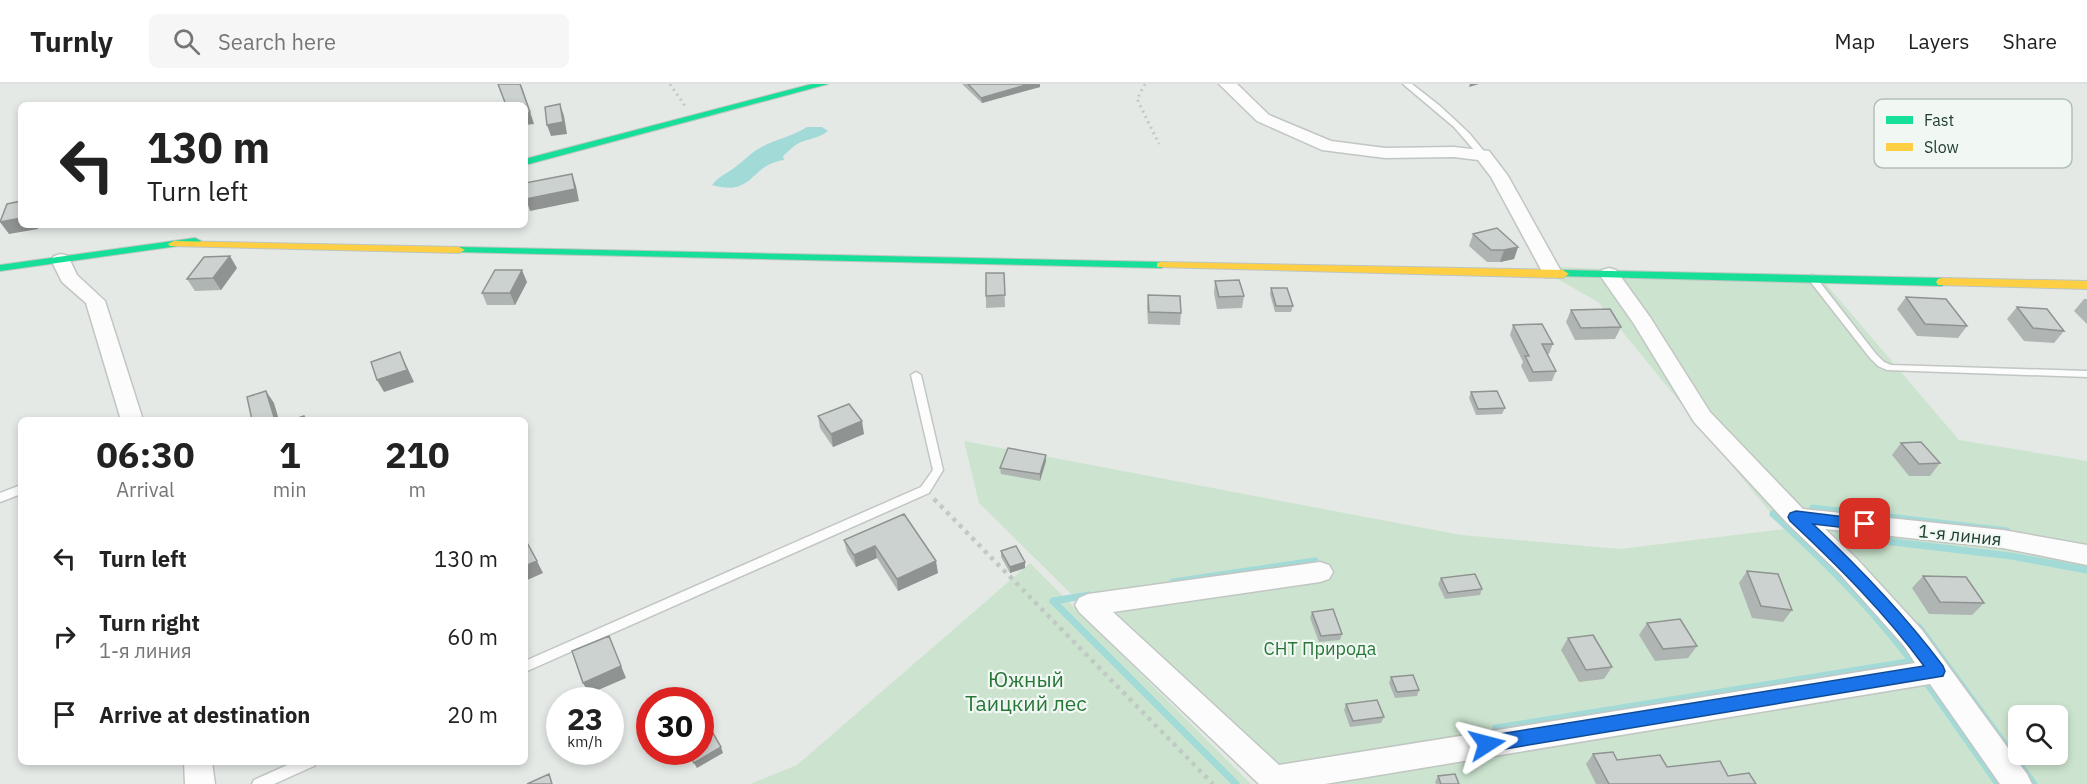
<!DOCTYPE html>
<meta charset="utf-8">
<style>
:root{--surface:#fff;--page:#f6f6f6;--text:#222;--muted:#767676;--line:#e0e0e0}
body{margin:0;font-family:"IBM Plex Sans",sans-serif;background:var(--page);color:var(--text);height:100vh;display:flex;flex-direction:column;font-size:22px;white-space:nowrap}
*{box-sizing:border-box;margin:0}
p{font-size:20px;color:var(--muted)}
.icon{flex:none;width:33px;height:33px;fill:none;stroke:currentColor;stroke-width:2;stroke-linecap:round;stroke-linejoin:round}
.map{position:relative;flex:1;overflow:hidden}
.side{position:absolute;left:18px;top:333px;width:510px;height:348px;display:flex;flex-direction:column;background:var(--surface);border-radius:9px;box-shadow:0 3px 9px #0003}
.side>*{flex:none}
.top-card{position:absolute;left:18px;top:18px;width:510px;height:126px;border-radius:9px;box-shadow:0 3px 9px #0003;background:#fff;color:var(--text);overflow:hidden}
.fabs{position:absolute;left:2008px;top:621px;display:grid;gap:12px}
.fabs a{display:grid;place-items:center;width:60px;height:60px;border-radius:9px;background:var(--surface);box-shadow:0 3px 9px #0003;font-size:30px}
.speed{position:absolute;left:546px;top:603px;display:flex;gap:12px;font-size:30px;font-weight:700;text-align:center}
.speed>*{display:grid;place-content:center;width:78px;height:78px;border-radius:50%;background:var(--surface);box-shadow:0 3px 9px #0003;line-height:1}
.speed small{font-size:15px;font-weight:400}
.speed .limit{border:9px solid #d22;background:#fff;color:#111}
.pin{position:absolute;display:grid;place-items:center;width:51px;height:51px;color:#fff;margin:-26px;border-radius:12px;box-shadow:0 3px 9px #0006}
.me{position:absolute;width:66px;margin:-33px;rotate:81deg;stroke-linejoin:round;filter:drop-shadow(0 0 4px #0008)}
.turn{display:flex;align-items:center;gap:21px;height:126px;padding:0 30px;font-size:27px}
.turn .icon{width:78px;height:78px;stroke-width:2.5}
.turn b{display:block;font-size:42px;line-height:51px}
.eta{display:flex;justify-content:space-evenly;align-items:center;height:102px;text-align:center}
.eta b{font-size:36px;font-weight:800;line-height:42px}
ul{padding:0;list-style:none}
li{display:flex;align-items:center;gap:18px;height:78px;padding:0 30px}
li div{flex:1}
li b{display:block;font-size:22px}
li em{font-style:normal}
header{display:flex;align-items:center;gap:36px;box-sizing:border-box;height:84px;padding:0 30px;background:var(--surface);border-bottom:2px solid var(--line)}
header strong{font-size:28px}
nav{display:flex;gap:33px;margin-inline-start:auto;font-size:21px}
.search{width:420px;height:54px;background:var(--page);display:flex;align-items:center;gap:15px;box-sizing:border-box;padding:0 21px;border-radius:9px;color:var(--muted);font-size:22px}
.map>svg:first-child{display:block}
.green{fill:#cce4cf;fill-rule:evenodd}
.water{fill:#a2dad8}
.lines{fill:none;stroke-linecap:round;stroke-linejoin:round}
.stream{stroke:#a2dad8;stroke-width:7}
.lane-casing{stroke:#c1c6c3;stroke-width:3}
.street-casing{stroke:#c1c6c3;stroke-width:3}
.fast-casing{stroke:#bdc5c1;stroke-width:2}
.slow-casing{stroke:#bdc5c1;stroke-width:2}
.path-far2{stroke:#c0cac4;stroke-width:3;stroke-dasharray:2 4;stroke-linecap:butt}
.path-far1{stroke:#c0cac4;stroke-width:4;stroke-dasharray:3 4.5;stroke-linecap:butt}
.path{stroke:#c0cac4;stroke-width:4.5;stroke-dasharray:4 5;stroke-linecap:butt}
.lane{fill:#fbfcfb;fill-rule:evenodd}
.street{fill:#fbfcfb;fill-rule:evenodd}
.fast{fill:#16e098;fill-rule:evenodd}
.slow{fill:#ffcf43;fill-rule:evenodd}
.wall{fill:#afb5b2}
.shaded-wall{fill:#8f9391}
.building{fill:#ccd2cf;stroke:#8f9391;stroke-width:1.5}
.route{fill:#1a73e8;stroke:#114b97;stroke-width:1.5}
.labels{text-anchor:middle;dominant-baseline:central;stroke-width:4.5;stroke-linejoin:round;paint-order:stroke}
.street-label{font-size:18px;fill:#203e30;stroke:#f1f8f4}
.park-label{font-size:18px;fill:#287738;stroke:#f1f8f4}
.near-park-label{font-size:21px;fill:#287738;stroke:#f1f8f4}
.key{fill:#f1f8f4;stroke:#b2c0b9;stroke-width:1.5}
.key-label{font-size:16px;fill:#203e30}
</style>
<header>
<strong>Turnly</strong>
<div class="search"><svg class="icon" aria-label="search" viewBox="0 0 24 24"><circle cx="10" cy="10" r="6"/><path d="M15 15l6 6"/></svg>Search here</div>
<nav><a>Map</a><a>Layers</a><a>Share</a></nav>
</header>
<div class="map">
<svg width="2087" height="700" viewBox="0 0 2087 700">
<rect width="100%" height="100%" fill="#e4e9e6"/>
<path class="green" d="M1535 182 1821 194 1959 356 2087 377V700H1263L979 419 964 357 1461 451 1620 465 1784 445 1598 218ZM2019 632H2058V670H2019Z
M1030 479 1251 700H750L797 681Z"/>
<path class="water" d="M807 43H822L828 47C820 53 814 54 804 57 796 59 789 67 783 72L784 76C749 81 754 113 712 101 719 92 725 91 734 84 743 78 750 69 760 64 775 55 792 53 807 43Z"/>
<g class="lines">
<path class="stream" d="M1813 424 2007 447
M1773 430C1824 476 1872 524 1913 579
M1851 453 2011 472 2087 486
M1173 498 1315 477
M1053 517 1089 511
M1053 517 1236 700
M1919 543 2034 700
M1924 595 1998 700
M1496 644 1914 577"/>
<defs>
<path id="lane" d="M1403 0H1412L1440 22 1469 49 1487 71 1486 73H1480L1454 43Z
M1812 191 1815 192 1876 270 1884 278 1891 281 2087 287V293L1887 286 1878 282 1870 274 1809 196 1807 194Z
M916 288 921 291 943 386 929 409 525 588V577L921 403 933 386 911 291Z
M21 401V410L0 418V409Z
M294 678H316L314 682 274 700H252L254 696Z"/>
<path id="street" d="M1219 0H1237L1269 31 1331 57 1385 64 1454 63 1489 67 1508 92 1562 189 1559 193H1545L1491 93 1478 76 1454 73 1385 74 1322 66 1257 37Z
M61 170 68 172 77 191 105 217 143 336H121L86 219 62 198 51 176 54 172Z
M1609 184 1616 186 1650 233 1710 328 1803 425 2003 446 2087 461V481L2003 464 1825 445 1857 475 1922 546 2027 690 2032 700H2000L1930 600 1325 700H1259L1079 528 1075 521 1079 514 1088 510 1320 478 1329 481 1333 488 1329 495 1320 498 1113 528 1279 681 1915 579 1904 562 1839 489 1787 439 1694 338 1634 240 1599 190 1602 186Z
M184 678H212L215 700H185Z"/>
<path id="fast" d="M812 0H828L525 81V75Z
M195 154 201 157 199 159 0 187V181Z
M459 163 1161 178 1167 181 1161 184 455 168V164Z
M1563 186 1942 194 1948 198 1942 202 1559 192 1557 190Z"/>
<path id="slow" d="M174 157 459 163 465 166 459 169 170 162 168 160Z
M1161 178 1563 186 1569 190 1563 194 1157 183V179Z
M1942 194 2087 197V205L1938 201 1936 198 1938 195Z"/>
</defs>
<use href="#lane" class="lane-casing"/>
<use href="#street" class="street-casing"/>
<use href="#fast" class="fast-casing"/>
<use href="#slow" class="slow-casing"/>
<path class="path-far2" d="M670 0 685 22
M1145 0 1137 15 1159 60"/>
<path class="path-far1" d="M934 415 936 417"/>
<path class="path" d="M934 415 1213 700"/>
<use href="#lane" class="lane"/>
<use href="#street" class="street"/>
<use href="#fast" class="fast"/>
<use href="#slow" class="slow"/>
</g>
<path class="wall" d="M962 0H1040V3L982 19Z
M1473 150 1518 163 1514 175 1500 178H1487L1469 162Z
M237 184 221 206 195 207 187 195Z
M1004 189 1005 223 986 224V212Z
M1215 197 1244 212 1242 224 1217 225 1214 209Z
M527 198 515 221H487L482 209Z
M1271 204 1293 222 1291 228H1275L1270 210Z
M1148 211 1181 229 1180 241 1148 240 1147 223Z
M1906 213 1967 242 1958 254 1917 252 1897 225Z
M2084 215H2087V240L2074 227Z
M2017 223 2064 247 2054 259 2024 257 2007 235Z
M1571 226 1621 243 1615 255 1575 256 1566 238Z
M1513 241 1553 260 1549 270H1547L1556 287 1552 297 1529 298 1521 282 1523 278 1510 251Z
M1471 308 1505 324 1502 330 1476 331 1469 314Z
M818 332 864 350 833 363 820 344Z
M1901 359 1940 379 1930 392H1909L1892 371Z
M1046 371V377L1040 397 1001 390 1000 384Z
M904 430 938 489 898 507 877 474 856 483 847 468 844 456Z
M1001 467 1025 484 1010 489 1001 473Z
M1747 487 1792 526 1783 538 1752 534 1739 499Z
M1923 492 1984 519 1972 531 1929 530 1912 504Z
M1441 494 1482 505 1480 511 1445 515 1438 500Z
M1312 528 1342 550 1340 556 1319 558 1310 534Z
M1647 539 1697 562 1688 574 1655 577 1639 551Z
M1568 554 1612 583 1604 595 1579 598 1561 566Z
M1391 593 1419 606 1417 612 1395 614 1389 599Z
M1346 620 1384 633 1381 639 1350 643 1344 626Z
M1593 670 1617 676 1728 692 1756 700H1596L1586 680Z
M1438 692 1459 700H1436L1435 698Z"/>
<path class="shaded-wall" d="M521 0 534 40 525 41V29Z
M1029 0H1040V3L982 19 981 14Z
M1470 0H1479L1469 3Z
M560 20 564 32 567 50 551 52 547 41Z
M572 90 576 102 579 117 530 127 526 115Z
M21 134V141H39L38 145 9 150 0 138Z
M1518 163 1514 175 1500 178 1504 166Z
M230 172 237 184 221 206 213 194Z
M522 186 527 198 515 221 510 209Z
M400 268 414 298 384 308 377 296Z
M266 307 274 319 279 336H275Z
M862 337 864 350 833 363 831 350Z
M1046 371V377L1040 397V390Z
M875 462 877 474 856 483 854 471Z
M537 477 543 489 525 497V482Z
M936 477 938 489 898 507 897 495Z
M1025 478V484L1010 489V483Z
M609 552 626 594 589 610 583 599Z
M721 663 723 669 697 684 694 679Z"/>
<path class="building" d="M498 0H520L530 28 525 29V21H506Z
M968 0H1029L981 14Z
M560 20 563 38 547 41 545 23Z
M572 90 575 105 526 115 525 99Z
M21 117V134L0 138 7 120Z
M1497 144 1518 163 1504 166H1491L1473 150Z
M230 172 213 194 187 195 204 173Z
M495 186H522L510 209H482Z
M986 189H1004L1005 211 986 212Z
M1239 196 1244 212 1219 213 1215 197Z
M1271 204H1287L1293 222H1276Z
M1148 211 1180 212 1181 229 1149 228Z
M1906 213 1946 215 1967 242 1925 240Z
M2017 223 2047 225 2064 247 2033 244Z
M1610 225 1621 243 1581 244 1571 226Z
M1542 240 1553 260H1542L1556 287 1533 288 1525 272H1529L1513 241Z
M400 268 407 286 377 296 371 278Z
M266 307 275 336H252L247 313Z
M1497 307 1505 324 1478 325 1471 308Z
M849 320 862 337 831 350 818 332Z
M304 332 306 336H292Z
M1921 358 1940 379 1919 380 1901 359Z
M1008 364 1046 371 1040 390 1000 384Z
M904 430 936 477 897 495 875 462 854 471 844 456Z
M525 455 537 477 525 482Z
M1016 462 1025 478 1010 483 1001 467Z
M1747 487 1778 490 1792 526 1761 522Z
M1475 490 1482 505 1448 509 1441 494Z
M1923 492 1966 493 1984 519 1940 518Z
M1333 525 1342 550 1321 552 1312 528Z
M1680 535 1697 562 1663 565 1647 539Z
M1593 551 1612 583 1586 586 1568 554Z
M609 552 621 582 583 599 572 567Z
M1413 591 1419 606 1397 608 1391 593Z
M1377 616 1384 633 1353 637 1346 620Z
M710 644 721 663 694 679 688 668H700V649Z
M1613 668 1617 676 1660 671 1667 683 1720 677 1728 692 1749 689 1756 700H1609L1593 670Z
M549 690 552 700H527Z
M1455 690 1459 700H1441L1438 692Z"/>
<path class="route" d="M1796 427 1870 436 1872 440 1870 444 1865 446 1813 440C1860 484 1904 530 1943 582L1945 587 1943 592 1487 668 1481 666 1478 660 1481 654 1487 652 1924 582C1885 529 1838 482 1790 437L1788 433 1790 429Z"/>
<g class="labels">
<g class="street-label">
<text transform="translate(1960 451) rotate(6)">1-я линия</text>
</g>
<g class="park-label">
<text x="1320" y="564">СНТ Природа</text>
</g>
<g class="near-park-label">
<text x="1026" y="595">Южный<tspan x="1026" dy="24">Таицкий лес</tspan></text>
</g>
</g>
<rect x="1874" y="15" width="198" height="69" rx="9" class="key"/>
<rect x="1886" y="32" width="27" height="8" fill="#16e098"/>
<rect x="1886" y="59" width="27" height="8" fill="#ffcf43"/>
<g class="key-label">
<text x="1924" y="42">Fast</text>
<text x="1924" y="69">Slow</text>
</g>
</svg>
<div class="fabs">
<a><svg class="icon" aria-label="search" viewBox="0 0 24 24"><circle cx="10" cy="10" r="6"/><path d="M15 15l6 6"/></svg></a>
</div>
<div class="speed"><div>23<small>km/h</small></div><div class="limit">30</div></div>
<div class="pin" style="left:1865px;top:440px;background:#d93025"><svg class="icon" aria-label="arrive" viewBox="0 0 24 24"><path d="M6 21V4h12l-3 4 3 4H6"/></svg></div>
<svg class="me" style="left:1487px;top:660px" viewBox="-20 -20 40 40"><path d="M0-17L14 15 0 8-14 15z" fill="#1a73e8" stroke="#fff" stroke-width="4"/></svg>
<div class="top-card">
<div class="turn"><svg class="icon" aria-label="left" viewBox="0 0 24 24"><path d="M17 20v-9H6M10 6l-5 5 5 5"/></svg><div><b>130 m</b>Turn left</div></div>
</div>
<section class="side">
<div class="eta">
<div><b>06:30</b><p>Arrival</p></div>
<div><b>1</b><p>min</p></div>
<div><b>210</b><p>m</p></div>
</div>
<ul>
<li><svg class="icon" aria-label="left" viewBox="0 0 24 24"><path d="M17 20v-9H6M10 6l-5 5 5 5"/></svg><div><b>Turn left</b></div><em>130 m</em></li>
<li><svg class="icon" aria-label="right" viewBox="0 0 24 24"><path d="M7 20v-9h11M14 6l5 5-5 5"/></svg><div><b>Turn right</b><p>1-я линия</p></div><em>60 m</em></li>
<li><svg class="icon" aria-label="arrive" viewBox="0 0 24 24"><path d="M6 21V4h12l-3 4 3 4H6"/></svg><div><b>Arrive at destination</b></div><em>20 m</em></li>
</ul>
</section>
</div>
